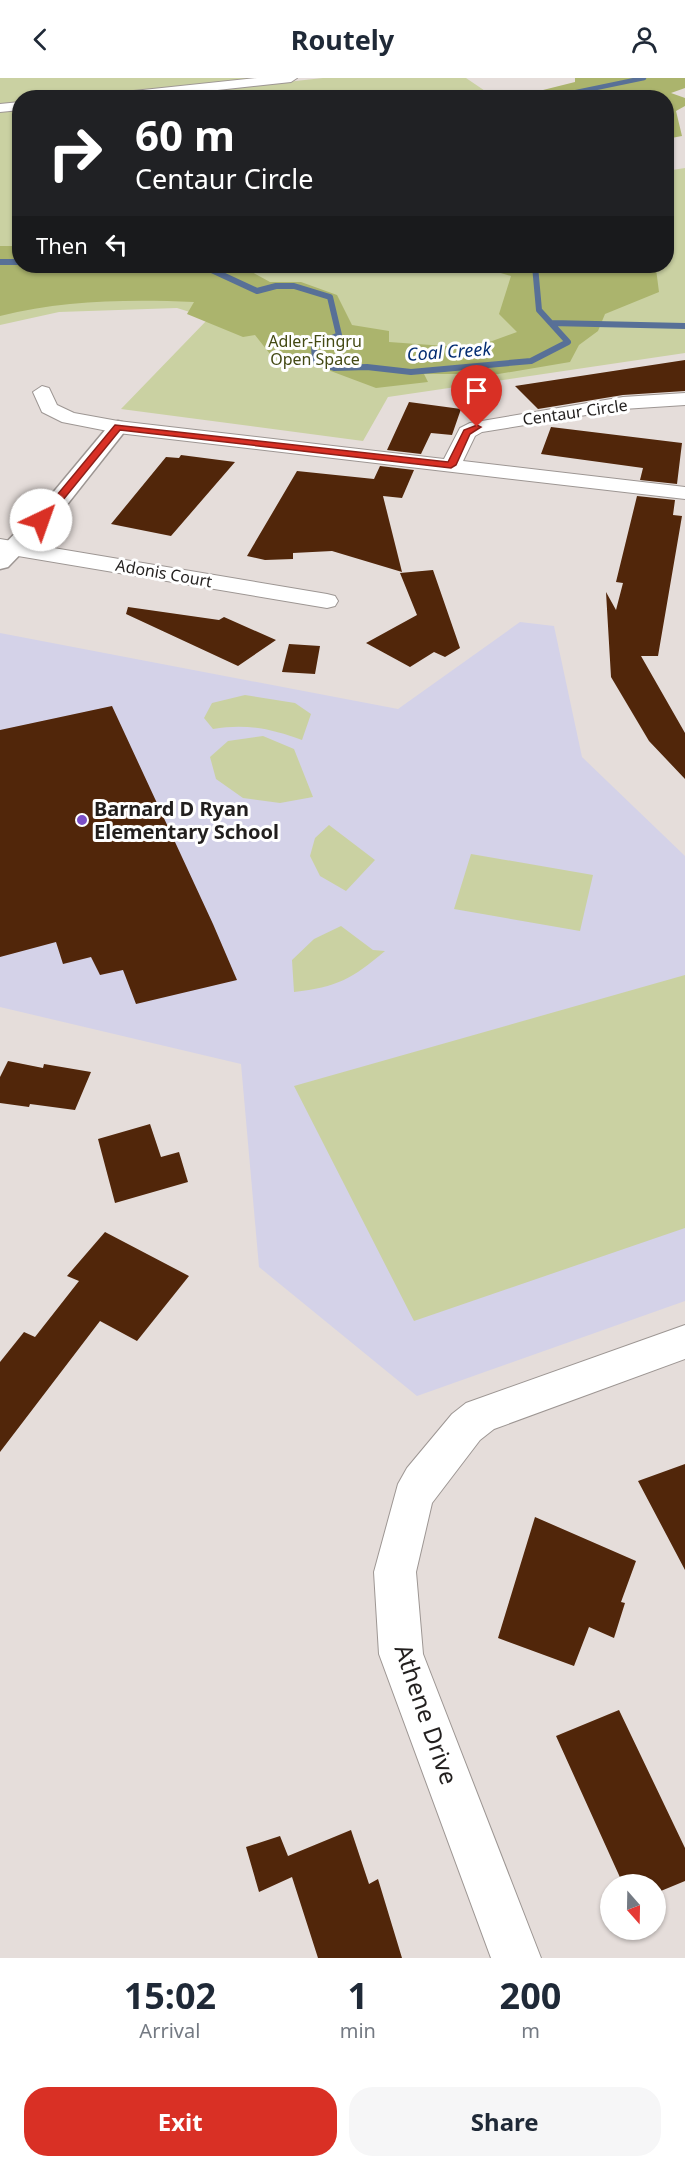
<!DOCTYPE html>
<style>
:root{--surface:#fff;--page:#f6f6f7;--text:#1f2937;--muted:#747a83;--accent:#d93025}
body{margin:0;font-family:"Noto Sans",sans-serif;background:var(--page);color:var(--text);height:100vh;display:flex;flex-direction:column;font-size:22px;white-space:nowrap}
*{box-sizing:border-box;margin:0}
p{font-size:20px;color:var(--muted)}
.icon{flex:none;width:33px;height:33px;fill:none;stroke:currentColor;stroke-width:2;stroke-linecap:round;stroke-linejoin:round}
.map{position:relative;height:1880px;overflow:hidden}
.panel{display:flex;flex-direction:column;background:var(--surface);flex:1}
.panel>*{flex:none}
.hud{position:absolute;left:12px;top:12px;width:662px;height:183px;border-radius:24px;box-shadow:0 2px 4px #0004;background:#202124;color:#fff;overflow:hidden}
.needle{width:39px;rotate:160deg}
.controls{position:absolute;left:600px;top:1796px;display:grid;gap:12px}
.controls a{display:grid;place-items:center;width:66px;height:66px;border-radius:50%;background:var(--surface);box-shadow:0 2px 4px #0004;font-size:30px}
.pin{position:absolute;display:grid;place-items:center;width:51px;height:51px;color:#fff;margin:-62px -26px;border-radius:50% 50% 50% 0;rotate:-45deg;box-shadow:0 0 6px #0007}
.pin .icon{rotate:45deg}
.me{position:absolute;width:66px;margin:-33px;rotate:42deg;stroke-linejoin:round;filter:drop-shadow(0 0 4px #0008)}
.turn{display:flex;align-items:center;gap:21px;height:126px;padding:0 24px;font-size:27px}
.turn .icon{width:78px;height:78px;stroke-width:2.5}
.turn b{display:block;font-size:42px;line-height:51px}
.then{display:flex;align-items:center;height:57px;padding:0 24px;background:#0003;gap:12px;font-size:22px}
.eta{display:flex;justify-content:space-evenly;align-items:center;height:102px;text-align:center}
.eta b{font-size:36px;font-weight:700;line-height:42px}
.button{display:flex;gap:12px;margin-top:auto;padding:12px 24px}
.button a{flex:1;height:69px;border-radius:24px;background:var(--accent);color:#fff;font-size:24px;font-weight:700;line-height:69px;text-align:center}
.button a+a{background:var(--page);color:var(--text)}
header{display:flex;justify-content:space-between;align-items:center;height:78px;padding:0 24px;background:var(--surface);font-size:27px;font-weight:700}
.map>svg:first-child{display:block}
.education{fill:#d4d2e8}
.green{fill:#cad1a2}
.forest{fill:#abb46d}
.lines{fill:none;stroke-linecap:round;stroke-linejoin:round}
.stream-far1{stroke:#587097;stroke-width:4.5}
.stream{stroke:#587097;stroke-width:6}
.building{fill:#51260a}
.street-casing{stroke:#9d9693;stroke-width:2}
.secondary-casing{stroke:#9d9693;stroke-width:3}
.street{fill:#fff;fill-rule:evenodd}
.secondary{fill:#fff;fill-rule:evenodd}
.route{fill:#d93025;stroke:#8d1f18;stroke-width:1.5}
.poi-dot{fill:#7b4fc7;stroke:#fff;stroke-width:2}
.labels{text-anchor:middle;dominant-baseline:central;stroke-width:6;stroke-linejoin:round;paint-order:stroke}
.far-park-label{font-size:16px;fill:#444a14;stroke:#fff}
.far-street-label{font-size:16px;fill:#221f1e;stroke:#fff}
.far-water-label{font-size:18px;font-style:italic;fill:#062f73;stroke:#fff}
.poi-label{font-size:20px;font-weight:bold;fill:#221f1e;stroke:#fff;text-anchor:start}
.near-street-label{font-size:24px;fill:#221f1e;stroke:#fff}
</style>
<header><svg class="icon" aria-label="back" viewBox="0 0 24 24"><path d="M15 5l-7 7 7 7"/></svg>Routely<svg class="icon" aria-label="person" viewBox="0 0 24 24"><circle cx="12" cy="8" r="4"/><path d="M4 21q1-7 8-7t8 7"/></svg></header>
<div class="map">
<svg width="685" height="1880" viewBox="0 0 685 1880">
<rect width="100%" height="100%" fill="#e5ddda"/>
<path class="education" d="M520 544 554 548 582 679 685 778V1223L417 1318 259 1189 241 986 0 929V555L398 631Z"/>
<path class="green" d="M0 0H268L78 19 20 20 19 26 0 28Z
M323 0H466L494 19 137 20Z
M19 32 20 188H666V93L685 90V275L388 319 363 363 121 331 209 240 177 230 59 234 0 247V34Z
M245 617 295 625 311 636 302 662C272 651 246 645 213 651L204 640 212 625Z
M263 658 294 671 313 719 280 725 243 720 216 701 210 679 228 663Z
M329 747 375 782 346 813 320 798 310 778 315 760Z
M471 776 593 797 580 853 454 831Z
M341 848 373 872 385 873C352 901 337 909 294 914L292 882 314 861Z
M685 897V1150L414 1243 294 1008Z"/>
<path class="forest" d="M575 0H685V10L671 15 685 20V28L676 33 682 58 666 61V20L540 19 539 13 575 4Z
M0 168H19L20 188H216L250 193 270 204H301L337 217 352 247 389 253V264L473 270 517 254 499 236 511 198 477 188H651L656 191 659 214 605 236 598 253 579 267 570 284 481 299 474 296H424L428 304 376 310 312 286 270 276 255 257 243 259 187 236 194 224C130 221 63 222 0 238Z"/>
<g class="lines">
<path class="stream-far1" d="M570 20 567 16 644 0"/>
<path class="stream" d="M0 184H20
M203 188 257 213 276 208H294L330 219 339 257 314 268 315 284 334 290 367 289 411 294 531 283 568 264 539 232 535 188
M551 245 685 248"/>
</g>
<path class="building" d="M685 282V313L623 317 538 331 515 308Z
M409 324 461 331 452 357 431 355 421 376 387 372Z
M551 349 682 365 677 406 640 402 643 390 541 376Z
M181 377 235 384 171 458 111 446 166 379 179 380Z
M380 388 414 392 402 420 383 418 402 494 332 473 293 475V481L265 482 247 478 297 393 374 401Z
M637 418 675 422 673 437 682 438 658 578H641L685 655V701L649 663 611 599 606 514 616 532 623 505 616 504Z
M433 492 460 570 445 579 434 574 410 589 366 565 417 537 400 495Z
M128 529 219 542 224 539 276 562 238 588 126 536Z
M289 566 320 568 315 596 282 594Z
M112 628 213 846 237 902 136 926 123 892 100 897 91 879 63 886 56 864 0 879V652Z
M8 983 43 990 44 986 91 994 75 1032 30 1026 29 1029 0 1025V999Z
M150 1046 161 1079 179 1074 188 1104 115 1125 98 1061Z
M105 1154 189 1198 137 1263 100 1243 0 1374V1284L24 1254 35 1259 79 1203 67 1198Z
M685 1386V1492L638 1403Z
M535 1439 636 1483 621 1524 625 1525 614 1560 589 1549 574 1588 498 1560Z
M619 1632 685 1770V1803L656 1815V1806H623L556 1658Z
M351 1752 369 1806 378 1801 402 1880H318L292 1799 259 1814 246 1769 280 1758 288 1778Z"/>
<g class="lines">
<defs>
<path id="street" d="M257 0H297L291 4 145 20H99L105 16Z
M20 24V32L0 34V26Z
M42 308 49 310 57 327 74 335 118 343 444 381 460 350 470 345 623 319 685 315V327L623 331 482 354 475 358 463 383 685 409V421L118 355 62 344 42 334 33 314Z
M0 461 327 516 335 518 338 523 335 528 327 530 0 475Z
M685 1247V1281L494 1351 480 1362 432 1425 416 1494 423 1576 541 1880H491L379 1576 374 1494 398 1406 407 1390 452 1336 466 1325Z"/>
<path id="secondary" d="M118 343 125 345 128 349 125 353 62 433 8 489 0 491V471L46 423 111 345Z"/>
</defs>
<use href="#street" class="street-casing"/>
<use href="#secondary" class="secondary-casing"/>
<use href="#street" class="street"/>
<use href="#secondary" class="secondary"/>
</g>
<path class="route" d="M115 347 448 384 464 352 477 347 481 349 470 356 456 387 451 390 120 352 45 444H38V440Z"/>
<circle class="poi-dot" cx="82" cy="742" r="6"/>
<g class="labels">
<g class="far-park-label">
<text x="315" y="263">Adler-Fingru<tspan x="315" dy="18">Open Space</tspan></text>
</g>
<g class="far-street-label">
<text transform="translate(575 334) rotate(-8)">Centaur Circle</text>
<text transform="translate(164 495) rotate(10)">Adonis Court</text>
</g>
<g class="far-water-label">
<text transform="translate(449 273) rotate(-4)">Coal Creek</text>
</g>
<g class="poi-label">
<text x="94" y="730">Barnard D Ryan<tspan x="94" dy="23">Elementary School</tspan></text>
</g>
<g class="near-street-label">
<text transform="translate(427 1636) rotate(71)">Athene Drive</text>
</g>
</g>
</svg>
<div class="controls">
<a><svg class="needle" viewBox="-14 -14 28 28"><path d="M0-13l5 13h-10z" fill="#e53935"/><path d="M0 13l5-13h-10z" fill="#747a83"/></svg></a>
</div>
<div class="pin" style="left:477px;top:349px;background:#d93025"><svg class="icon" aria-label="arrive" viewBox="0 0 24 24"><path d="M6 21V4h12l-3 4 3 4H6"/></svg></div>
<svg class="me" style="left:41px;top:442px" viewBox="-20 -20 40 40"><circle r="19" fill="#fff"/><path d="M0-13L10 11 0 6-10 11z" fill="#d93025"/></svg>
<div class="hud">
<div class="turn"><svg class="icon" aria-label="right" viewBox="0 0 24 24"><path d="M7 20v-9h11M14 6l5 5-5 5"/></svg><div><b>60 m</b>Centaur Circle</div></div>
<div class="then">Then<svg class="icon" aria-label="left" viewBox="0 0 24 24"><path d="M17 20v-9H6M10 6l-5 5 5 5"/></svg></div>
</div>
</div>
<section class="panel">
<div class="eta">
<div><b>15:02</b><p>Arrival</p></div>
<div><b>1</b><p>min</p></div>
<div><b>200</b><p>m</p></div>
</div>
<div class="button"><a>Exit</a><a>Share</a></div>
</section>
